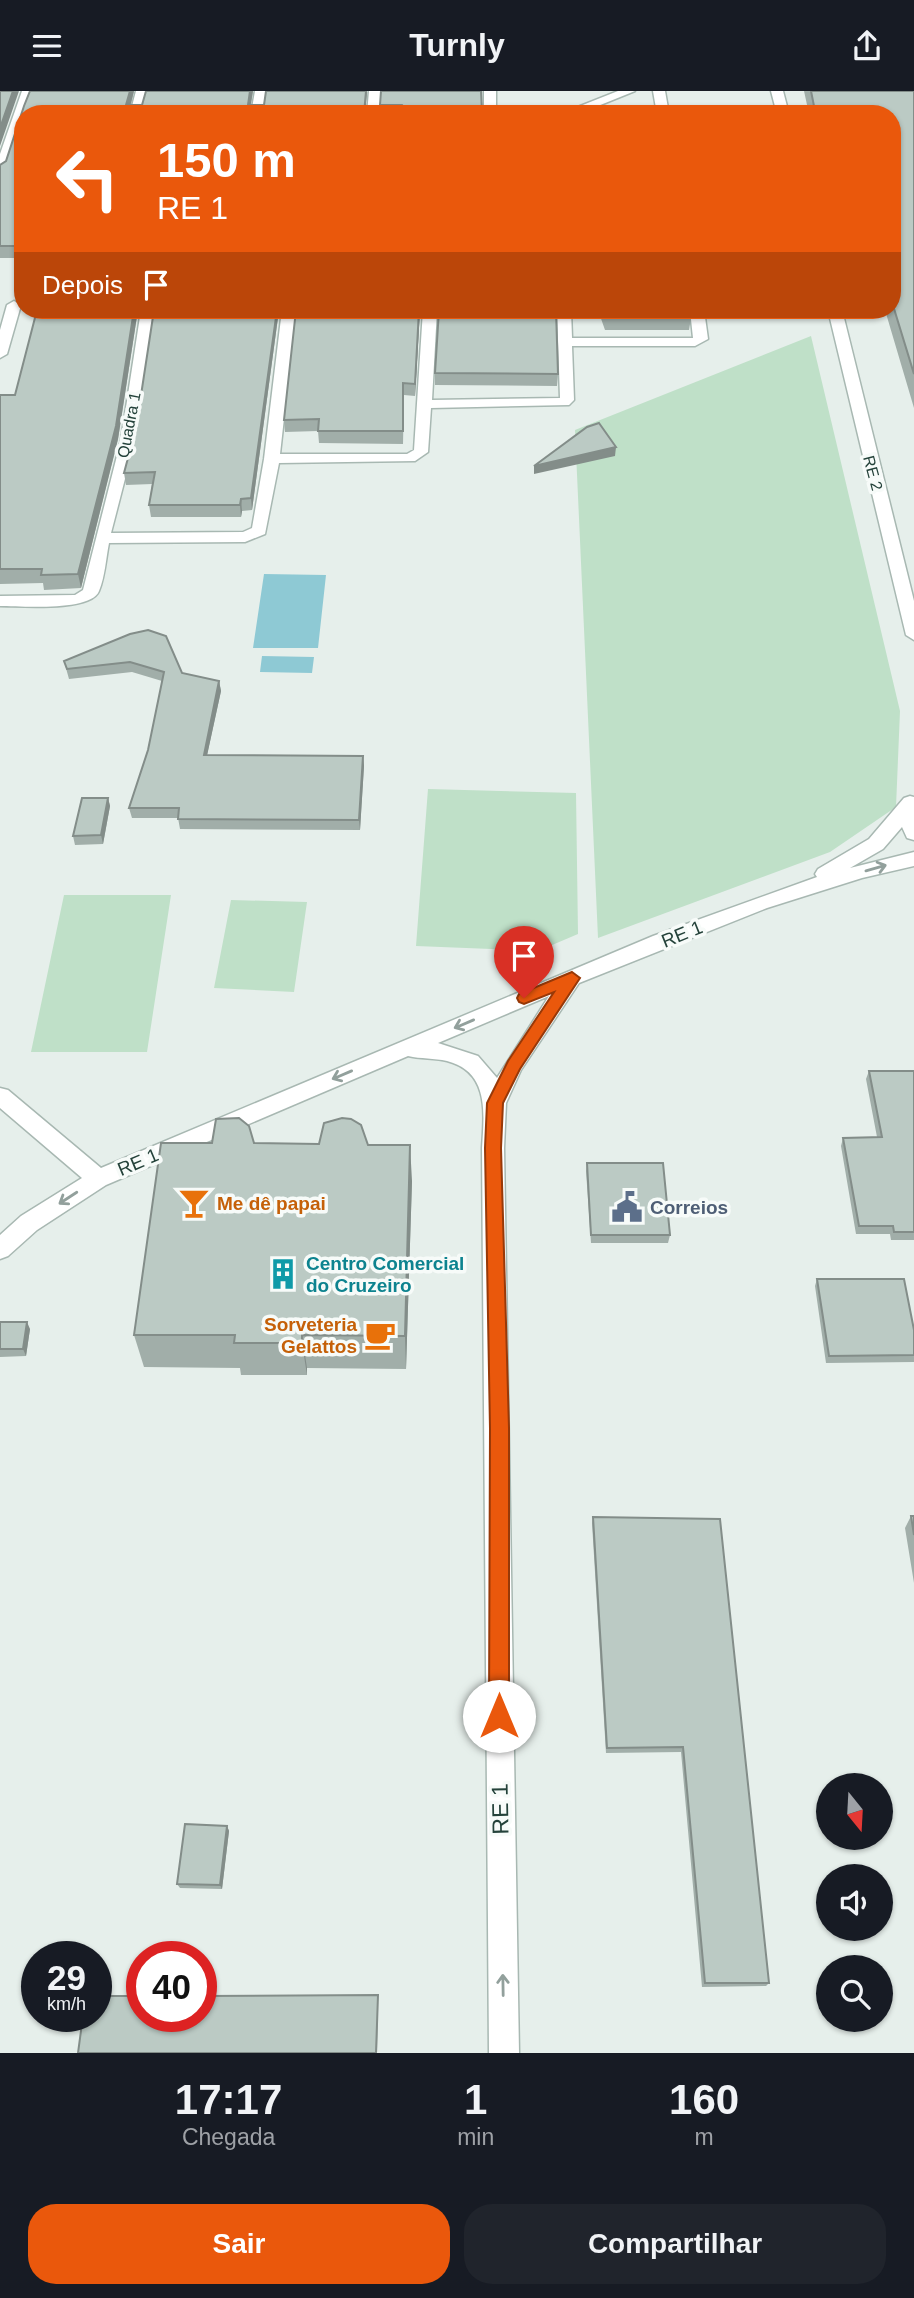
<!DOCTYPE html>
<html lang="pt">
<meta charset="utf-8">
<style>
:root{--surface:#171b24;--page:#20242c;--text:#f1f3f6;--muted:#9ea1a6;--accent:#ea580c}
body{margin:0;font-family:Helvetica,sans-serif;background:var(--page);color:var(--text);height:100vh;display:flex;flex-direction:column;font-size:26px;white-space:nowrap}
*{box-sizing:border-box;margin:0}
p{font-size:23px;color:var(--muted)}
.icon{flex:none;width:38px;height:38px;fill:none;stroke:currentColor;stroke-width:2;stroke-linecap:round;stroke-linejoin:round}
.map{position:relative;height:1962px;overflow:hidden}
.sheet{display:flex;flex-direction:column;background:var(--surface);flex:1}
.sheet>*{flex:none}
.hud{position:absolute;left:14px;top:14px;width:887px;height:214px;border-radius:28px;box-shadow:0 2px 5px #0004;background:#ea580c;color:#fff;overflow:hidden}
.needle{width:46px;rotate:162deg}
.tools{position:absolute;left:816px;top:1682px;display:grid;gap:14px}
.tools a{display:grid;place-items:center;width:77px;height:77px;border-radius:50%;background:var(--surface);box-shadow:0 2px 5px #0004;font-size:35px}
.speed{position:absolute;left:21px;top:1850px;display:flex;gap:14px;font-size:35px;font-weight:700;text-align:center}
.speed>*{display:grid;place-content:center;width:91px;height:91px;border-radius:50%;background:var(--surface);box-shadow:0 2px 5px #0004;line-height:1}
.speed small{font-size:18px;font-weight:400}
.speed .limit{border:10px solid #d22;background:#fff;color:#111}
.pin{position:absolute;display:grid;place-items:center;width:60px;height:60px;color:#fff;margin:-72px -30px;border-radius:50% 50% 50% 0;rotate:-45deg;box-shadow:0 0 7px #0007}
.pin .icon{rotate:45deg}
.me{position:absolute;width:77px;margin:-38px;rotate:0deg;stroke-linejoin:round;filter:drop-shadow(0 0 5px #0008)}
.turn{display:flex;align-items:center;gap:24px;height:147px;padding:0 28px;font-size:32px}
.turn .icon{width:91px;height:91px;stroke-width:2.5}
.turn b{display:block;font-size:49px;line-height:60px}
.then{display:flex;align-items:center;height:66px;padding:0 28px;background:#0003;gap:14px;font-size:26px}
.eta{display:flex;justify-content:space-evenly;align-items:center;height:119px;text-align:center}
.eta b{font-size:42px;font-weight:700;line-height:49px}
.cta{display:flex;gap:14px;margin-top:auto;padding:14px 28px}
.cta a{flex:1;height:80px;border-radius:28px;background:var(--accent);color:#fff;font-size:28px;font-weight:700;line-height:80px;text-align:center}
.cta a+a{background:var(--page);color:var(--text)}
header{display:flex;justify-content:space-between;align-items:center;height:91px;padding:0 28px;background:var(--surface);font-size:32px;font-weight:700}
.map>svg:first-child{display:block}
.green{fill:#bfe0c8}
.water{fill:#8ec9d4}
.lines{fill:none;stroke-linecap:round;stroke-linejoin:round}
.minor-casing{stroke:#a8b8b2;stroke-width:3}
.minor{fill:#fff;fill-rule:evenodd}
.wall{fill:#a1aea9}
.shaded-wall{fill:#838d89}
.building{fill:#bbcac4;stroke:#838d89;stroke-width:2}
.oneway{stroke:#92a09c}
.route{fill:#ea580c;stroke:#983908;stroke-width:2}
.labels{text-anchor:middle;dominant-baseline:central;stroke-width:7;stroke-linejoin:round;paint-order:stroke}
.far-street-label{font-size:16px;fill:#24423a;stroke:#f7fbf9}
.street-label{font-size:19px;fill:#24423a;stroke:#f7fbf9}
.food-label{font-size:19px;font-weight:bold;fill:#c56008;stroke:#f7fbf9;text-anchor:start}
.service-label{font-size:19px;font-weight:bold;fill:#4e5e75;stroke:#f7fbf9;text-anchor:start}
.culture-label{font-size:19px;font-weight:bold;fill:#0d838f;stroke:#f7fbf9;text-anchor:start}
.near-street-label{font-size:23px;fill:#24423a;stroke:#f7fbf9}
</style>
<header><svg class="icon" aria-label="menu" viewBox="0 0 24 24"><path d="M4 6h16M4 12h16M4 18h16"/></svg>Turnly<svg class="icon" aria-label="share" viewBox="0 0 24 24"><path d="M12 15V3M7 8l5-5 5 5M5 13v7h14v-7"/></svg></header>
<div class="map">
<svg width="914" height="1962" viewBox="0 0 914 1962">
<rect width="100%" height="100%" fill="#e6efeb"/>
<path class="green" d="M811 245 900 620 896 716 830 761 598 847 575 339Z
M428 698 576 702 578 843 538 860 416 855Z
M64 804H171L147 961H31Z
M231 809 307 811 294 901 214 897Z"/>
<path class="water" d="M264 483 326 484 318 557H253Z
M262 565 314 566 312 582 260 581Z"/>
<g class="lines">
<defs>
<path id="minor" d="M22 0H34L26 23H23V32L6 80 0 84V63Z
M136 0H148L142 23H130Z
M255 0H267L263 23H251Z
M369 0H381L379 23H367Z
M484 0H496V23H484Z
M618 0H635L578 23H560Z
M653 0H665L669 23H657Z
M771 0H783L789 23H777Z
M14 210 21 214 7 263 0 267V239L7 214Z
M141 219H155L135 349 111 442 243 441 252 437 264 368 282 219H296L280 363H407L414 359 423 219H437L432 309 560 307 557 219H571L572 247H693L690 219H704L708 248 695 255H572L574 309 569 314 431 317 428 361 415 370 279 372 265 443 245 451 109 452C106 467 105 486 99 500 91 521 20 515 0 515V505L75 504 83 499 121 349Z
M828 219H842L914 510V549L906 544Z
M910 705 914 706V749L907 747 902 736 883 758 850 777 914 761V775L862 787 767 817 579 892 521 979 506 1012 504 1057 519 1962H489L482 1057C484 1023 490 981 447 970 434 967 421 968 408 965L106 1094 37 1139 8 1165 0 1168V1144L21 1125 82 1087 0 1017V997L8 999 101 1077 653 845 817 786 815 783 818 778 869 748 904 707ZM549 905 497 987 478 965 438 952Z"/>
</defs>
<use href="#minor" class="minor-casing"/>
<use href="#minor" class="minor"/>
</g>
<path class="wall" d="M30 0H134L131 14H142L146 0H253L251 14H264L266 0H367L365 23H23V167H0V74L6 70 24 15Z
M481 0 482 23H380V14Z
M804 0H914V317L885 219H892V23H809Z
M279 219 252 419 242 420 241 426H151L149 414 152 393 126 394 124 382 136 337Z
M420 219 415 305 404 304 403 353 319 352 318 340 285 341 284 329Z
M598 219H690L691 227 689 239H605Z
M137 225 118 348 81 497 44 499 43 492 0 493V304H15Z
M435 282 558 283 557 295 435 294Z
M130 543 182 582 219 590 221 600 207 664 363 665 364 675 360 739 180 738 178 727H132L129 717 148 659 162 590 132 581 69 588 64 570Z
M108 707 110 715 103 753 75 754 73 745Z
M869 980H914V1149H891L890 1143H856L841 1055 843 1047 877 1046 866 988Z
M254 1052 368 1054 412 1090 406 1278 307 1277V1284H241L240 1277 144 1276 134 1244Z
M587 1072 670 1144 668 1152H591L586 1080Z
M817 1188 914 1239V1271L826 1272 815 1195Z
M0 1231 30 1238 26 1265 0 1266Z
M911 1425H914V1492L905 1437Z
M593 1426 720 1428 769 1892 766 1895 702 1896 681 1661 606 1662 592 1432Z
M227 1735 229 1740 222 1798 180 1797 177 1793Z"/>
<path class="shaded-wall" d="M13 0H19L0 55V37Z
M130 0H134L128 23 126 14Z
M250 0H253L249 23 248 14Z
M366 0H367L365 23H364Z
M134 219H137V225L118 348 81 497 78 483Z
M277 219H279L252 419 251 407Z
M419 219H420L415 305V293Z
M616 356 615 365 534 383V375Z
M241 408 242 420 241 426 240 414Z
M219 590 221 600 205 674 204 664Z
M363 665 364 675 360 739 359 729Z
M108 707 110 715 103 753 101 744Z
M410 1054 412 1090 406 1278 405 1245Z
M27 1231 30 1238 26 1265 23 1258Z
M302 1244 307 1277V1284L302 1252Z
M227 1735 229 1740 222 1798 220 1794Z
M378 1904 377 1962H376Z"/>
<path class="building" d="M0 0H13L0 37Z
M30 0H130L126 14H142L146 0H250L248 14H264L266 0H366L364 23H23V155H0V74L6 70 24 15Z
M381 0H481L482 21 407 20 402 14H380Z
M811 0H914V283L892 211V23H836L834 15H814Z
M37 219H134L116 335 78 483 41 484 42 478H0V304H15Z
M154 219H277L251 407 241 408 240 414H149L155 381 124 382 136 337Z
M296 219H419L415 293 403 292V340H318L319 328 284 329Z
M439 219H556L558 283 435 282Z
M603 219H690L691 227H606Z
M599 332 616 356 534 375 587 336Z
M148 539 166 545 182 582 219 590 204 664 363 665 359 729 178 728 179 717H129L148 659 164 581 130 571 67 578 64 570 130 543Z
M82 707H108L101 744 73 745Z
M869 980H914V1141H894L893 1135H859L843 1047 882 1046Z
M239 1027 249 1035 254 1052 319 1053 324 1032 342 1027 351 1028 361 1034 368 1054H410L405 1245 302 1244V1252H234L235 1244H134L161 1052H212L216 1028Z
M587 1072H663L670 1144H591Z
M817 1188H904L914 1239V1264L829 1265Z
M0 1231H27L23 1258H0Z
M911 1425H914V1444Z
M593 1426 720 1428 769 1892H705L683 1656 607 1657Z
M185 1733 227 1735 220 1794 177 1793Z
M378 1904 376 1962H78L83 1925H96V1905H142V1925H201V1905Z"/>
<defs><path id="oneway-shaft" d="M-6 0H5M1.5-3L5.5 0L1.5 3" fill="none" stroke-width="1.6" stroke-linecap="round" stroke-linejoin="round" transform="scale(1.75)"/></defs>
<g class="oneway">
<use href="#oneway-shaft" transform="translate(876 777) rotate(-16)"/>
<use href="#oneway-shaft" transform="translate(464 933) rotate(157)"/>
<use href="#oneway-shaft" transform="translate(342 984) rotate(157)"/>
<use href="#oneway-shaft" transform="translate(68 1107) rotate(147)"/>
<use href="#oneway-shaft" transform="translate(503 1894) rotate(-91)"/>
</g>
<path class="route" d="M572 881 580 887 520 978 503 1012 501 1057 509 1337V1625L506 1633 499 1636 492 1633 489 1625 490 1337 485 1057 487 1012 508 970 554 901 524 913 519 911 517 907 519 903Z"/>
<defs>
<symbol id="bar-bare" viewBox="-9 -9 18 18"><path d="M-6-5H6L.8 .8V4.5H3.5V6h-7V4.5H-.8V.8Z" fill="#e8710a" stroke="#f7fbf9" stroke-width="2.5" paint-order="stroke"/></symbol>
<symbol id="civic-bare" viewBox="-9 -9 18 18"><path d="M-.6-6.5H3V-4.5H.6V-3L4-1V1h2V6H-6V1h2V-1L-.6-3ZM-1.2 2.5V6h2.4V2.5Z" fill="#5c6f8a" stroke="#f7fbf9" stroke-width="2.5" paint-order="stroke"/></symbol>
<symbol id="building-bare" viewBox="-9 -9 18 18"><path d="M-4-6H4V6H1V3H-1V6H-4ZM-2.5-4.3h1.7v1.8h-1.7ZM.8-4.3h1.7v1.8H.8ZM-2.5-1h1.7V.8h-1.7ZM.8-1h1.7V.8H.8Z" fill="#0f9aa8" stroke="#f7fbf9" stroke-width="2.5" paint-order="stroke"/></symbol>
<symbol id="cafe-bare" viewBox="-9 -9 18 18"><path d="M-5.5-4.5H6V0H3Q3 3.5 0 3.5H-2.5Q-5.5 3.5-5.5 0ZM3-3.2v2h1.7v-2ZM-6 4.5H4V6H-6Z" fill="#e8710a" stroke="#f7fbf9" stroke-width="2.5" paint-order="stroke"/></symbol>
</defs>
<g fill-rule="evenodd">
<use href="#bar-bare" x="172" y="1090" width="44" height="44"/>
<use href="#civic-bare" x="605" y="1094" width="44" height="44"/>
<use href="#building-bare" x="261" y="1161" width="44" height="44"/>
<use href="#cafe-bare" x="358" y="1222" width="44" height="44"/>
</g>
<g class="labels">
<g class="far-street-label">
<text transform="translate(129 334) rotate(-79)">Quadra 1</text>
<text transform="translate(873 382) rotate(75)">RE 2</text>
</g>
<g class="street-label">
<text transform="translate(682 843) rotate(-22)">RE 1</text>
<text transform="translate(138 1071) rotate(-23)">RE 1</text>
</g>
<g class="food-label">
<text x="217" y="1112">Me dê papai</text>
<text x="357" y="1233" text-anchor="end">Sorveteria<tspan x="357" dy="22">Gelattos</tspan></text>
</g>
<g class="service-label">
<text x="650" y="1116">Correios</text>
</g>
<g class="culture-label">
<text x="306" y="1172">Centro Comercial<tspan x="306" dy="22">do Cruzeiro</tspan></text>
</g>
<g class="near-street-label">
<text transform="translate(500 1718) rotate(-91)">RE 1</text>
</g>
</g>
</svg>
<div class="tools">
<a><svg class="needle" viewBox="-14 -14 28 28"><path d="M0-13l5 13h-10z" fill="#e53935"/><path d="M0 13l5-13h-10z" fill="#9ea1a6"/></svg></a>
<a><svg class="icon" aria-label="sound" viewBox="0 0 24 24"><path d="M4 9h4l5-4v14l-5-4H4zM17 9q2 3 0 6"/></svg></a>
<a><svg class="icon" aria-label="search" viewBox="0 0 24 24"><circle cx="10" cy="10" r="6"/><path d="M15 15l6 6"/></svg></a>
</div>
<div class="speed"><div>29<small>km/h</small></div><div class="limit">40</div></div>
<div class="pin" style="left:524px;top:907px;background:#d93025"><svg class="icon" aria-label="arrive" viewBox="0 0 24 24"><path d="M6 21V4h12l-3 4 3 4H6"/></svg></div>
<svg class="me" style="left:499px;top:1625px" viewBox="-20 -20 40 40"><circle r="19" fill="#fff"/><path d="M0-13L10 11 0 6-10 11z" fill="#ea580c"/></svg>
<div class="hud">
<div class="turn"><svg class="icon" aria-label="left" viewBox="0 0 24 24"><path d="M17 20v-9H6M10 6l-5 5 5 5"/></svg><div><b>150 m</b>RE 1</div></div>
<div class="then">Depois<svg class="icon" aria-label="arrive" viewBox="0 0 24 24"><path d="M6 21V4h12l-3 4 3 4H6"/></svg></div>
</div>
</div>
<section class="sheet">
<div class="eta">
<div><b>17:17</b><p>Chegada</p></div>
<div><b>1</b><p>min</p></div>
<div><b>160</b><p>m</p></div>
</div>
<div class="cta"><a>Sair</a><a>Compartilhar</a></div>
</section>
